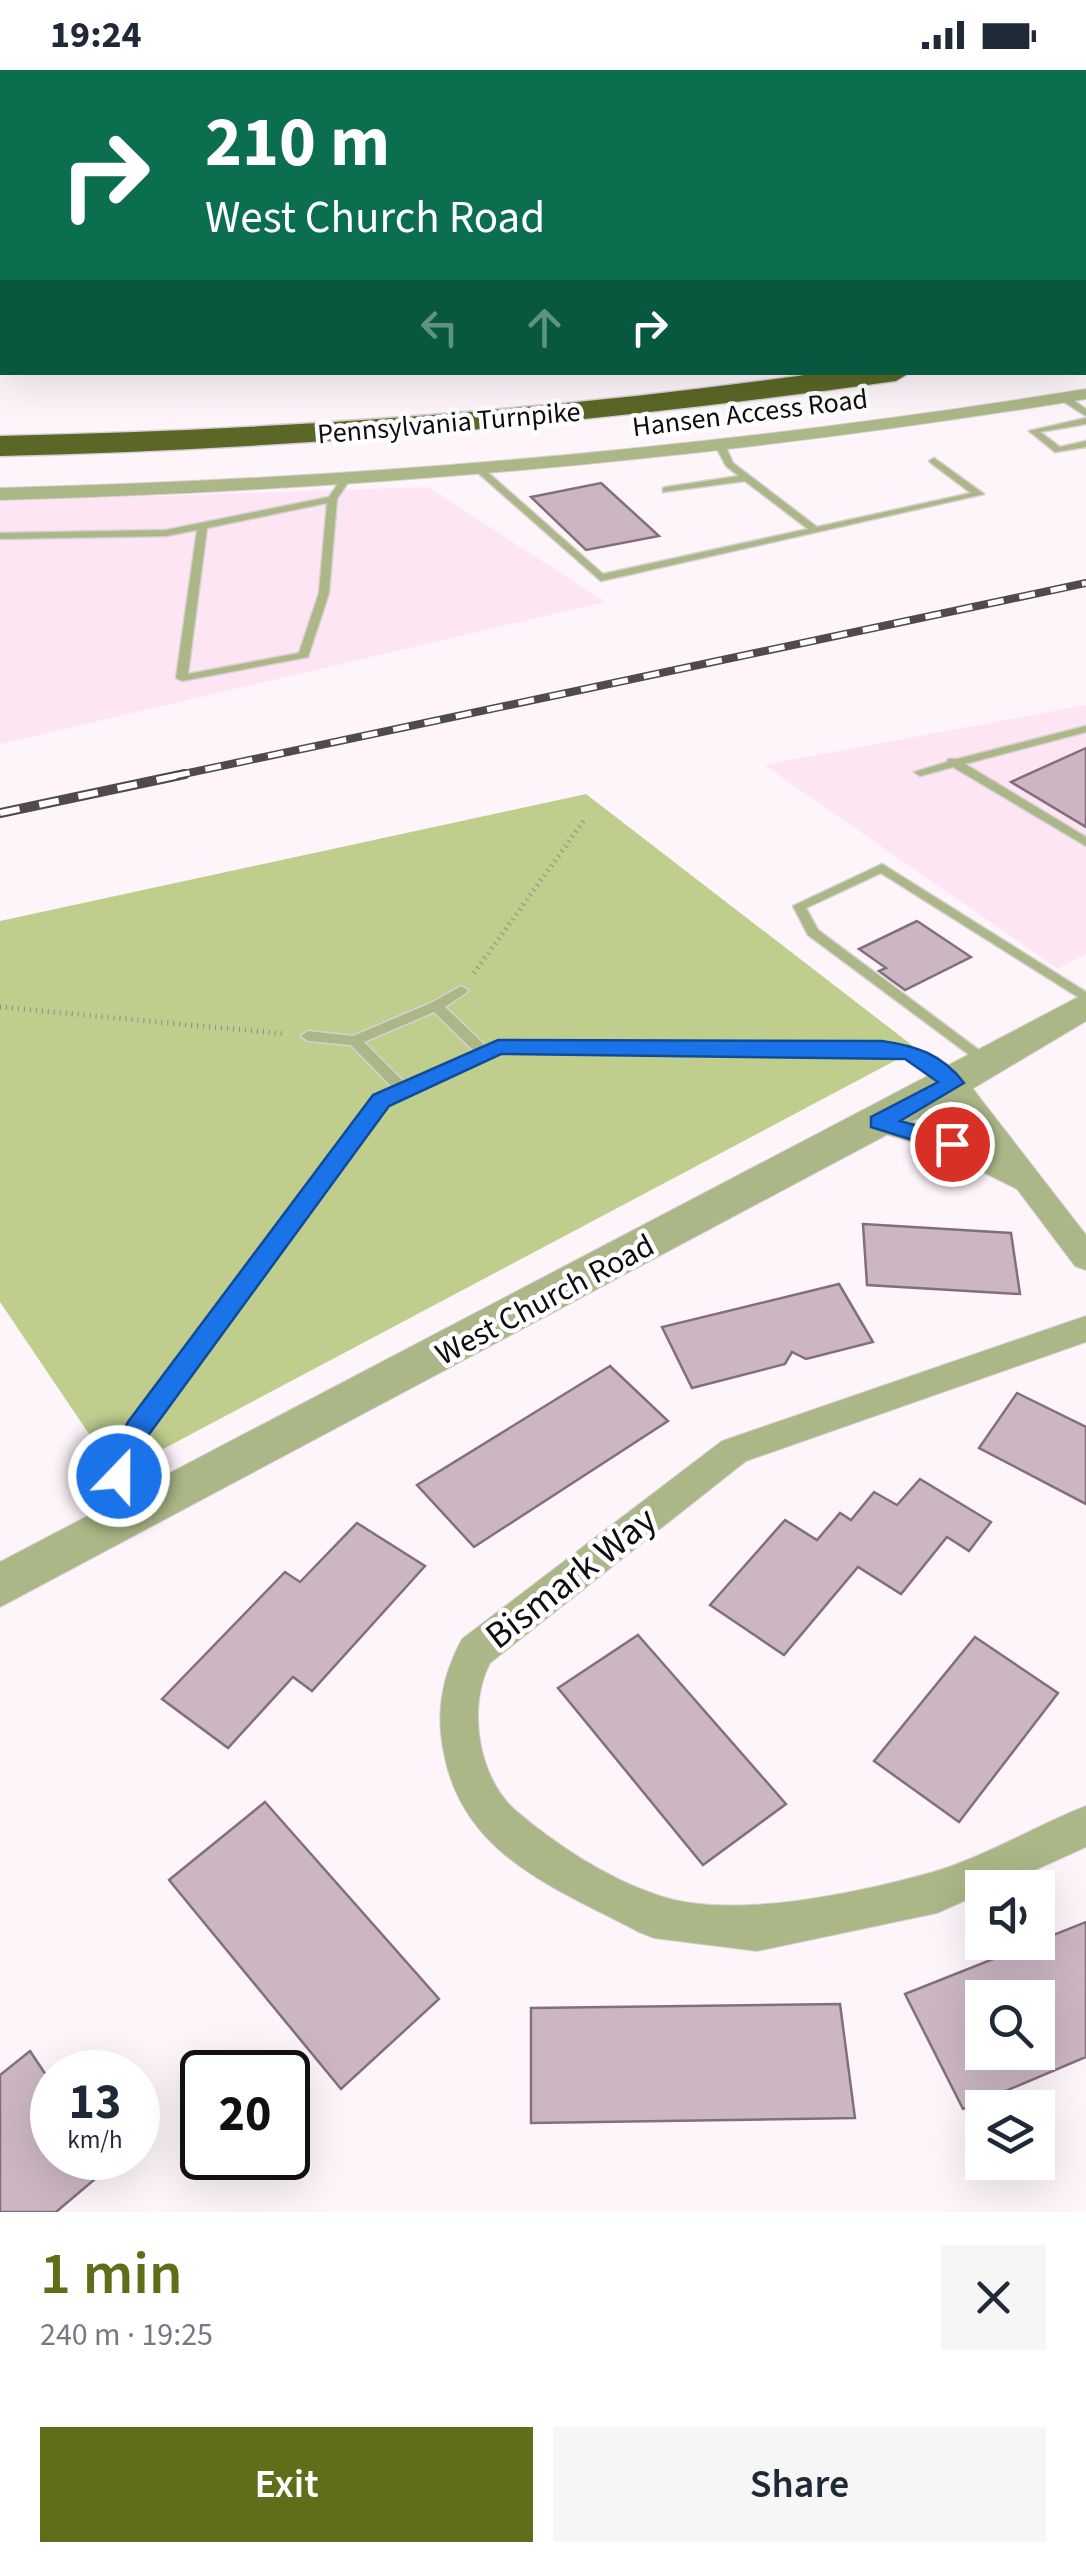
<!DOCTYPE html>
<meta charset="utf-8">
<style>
:root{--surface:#fff;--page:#f6f6f7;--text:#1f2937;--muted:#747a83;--accent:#606e1a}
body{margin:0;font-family:"Source Sans 3",sans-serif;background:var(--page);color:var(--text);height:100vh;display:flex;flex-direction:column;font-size:38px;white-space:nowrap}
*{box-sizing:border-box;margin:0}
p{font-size:32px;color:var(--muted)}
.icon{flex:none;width:55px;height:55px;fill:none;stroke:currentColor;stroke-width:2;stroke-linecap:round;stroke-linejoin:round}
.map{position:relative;height:2142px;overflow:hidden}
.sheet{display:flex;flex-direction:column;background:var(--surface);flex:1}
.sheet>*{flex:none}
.hud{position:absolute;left:0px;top:0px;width:1088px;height:305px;box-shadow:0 10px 40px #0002;background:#0b6e4f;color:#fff;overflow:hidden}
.controls{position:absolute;left:965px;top:1800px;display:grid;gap:20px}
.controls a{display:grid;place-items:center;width:90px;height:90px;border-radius:0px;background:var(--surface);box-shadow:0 10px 40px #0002;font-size:50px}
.speed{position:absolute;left:30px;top:1980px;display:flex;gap:20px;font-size:50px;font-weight:700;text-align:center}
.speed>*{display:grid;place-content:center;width:130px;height:130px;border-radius:50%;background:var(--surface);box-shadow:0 10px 40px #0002;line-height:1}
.speed small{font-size:25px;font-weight:400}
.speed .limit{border:5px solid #111;border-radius:15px;background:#fff;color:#111}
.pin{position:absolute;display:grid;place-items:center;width:85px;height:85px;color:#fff;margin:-42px;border:5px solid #fff;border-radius:50%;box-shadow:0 2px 10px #0007}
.me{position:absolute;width:110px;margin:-55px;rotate:22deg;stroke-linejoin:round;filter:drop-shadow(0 0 8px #0008)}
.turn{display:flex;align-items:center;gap:35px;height:210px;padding:0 40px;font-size:45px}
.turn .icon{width:130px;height:130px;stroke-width:2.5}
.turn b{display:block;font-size:70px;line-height:85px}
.lanes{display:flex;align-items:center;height:95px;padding:0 40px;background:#0003;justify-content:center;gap:50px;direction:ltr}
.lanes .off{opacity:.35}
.round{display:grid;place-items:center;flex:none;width:105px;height:105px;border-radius:0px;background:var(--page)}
.head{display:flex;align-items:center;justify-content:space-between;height:170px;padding:0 40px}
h1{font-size:60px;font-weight:600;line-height:75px;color:var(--accent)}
.action{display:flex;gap:20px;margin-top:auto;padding:20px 40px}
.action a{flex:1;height:115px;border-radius:0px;background:var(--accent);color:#fff;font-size:40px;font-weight:600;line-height:115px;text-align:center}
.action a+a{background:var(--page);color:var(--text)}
.status{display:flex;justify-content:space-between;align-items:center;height:70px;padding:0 50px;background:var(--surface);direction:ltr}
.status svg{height:28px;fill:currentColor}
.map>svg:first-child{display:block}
.built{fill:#fde5f4}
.green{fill:#bfce8d}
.building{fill:#ccb6c4;stroke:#836f7c;stroke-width:2.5;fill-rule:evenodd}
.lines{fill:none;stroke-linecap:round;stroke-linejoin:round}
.service-casing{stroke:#d8d0d5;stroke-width:3}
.minor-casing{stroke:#d8d0d5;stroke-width:2}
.tertiary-casing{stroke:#d8d0d5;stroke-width:2}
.primary-casing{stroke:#d8d0d5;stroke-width:2}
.motorway-casing{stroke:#d8d0d5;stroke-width:3}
.path-far1{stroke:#91898e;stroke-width:2.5;stroke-dasharray:1 4;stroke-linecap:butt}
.path{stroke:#91898e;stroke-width:5;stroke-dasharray:1 5;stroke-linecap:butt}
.service{fill:#abb786;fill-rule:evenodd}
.minor{fill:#abb786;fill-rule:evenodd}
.tertiary{fill:#abb786;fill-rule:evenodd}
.primary{fill:#6d7f0d;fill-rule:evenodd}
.motorway{fill:#5b6726;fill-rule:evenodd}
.rail-far1-casing{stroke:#50494d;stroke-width:8}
.rail-casing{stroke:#50494d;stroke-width:10}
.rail-far1{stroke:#fff;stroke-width:5;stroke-dasharray:16;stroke-linecap:butt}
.rail{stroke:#fff;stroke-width:6;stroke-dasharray:20;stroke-linecap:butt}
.route{fill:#1a73e8;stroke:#114b97;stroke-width:2.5}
.labels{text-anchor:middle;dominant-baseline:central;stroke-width:9;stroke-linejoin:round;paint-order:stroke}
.far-street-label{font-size:28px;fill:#120b0f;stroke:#fff}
.street-label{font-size:32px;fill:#120b0f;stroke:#fff}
.near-street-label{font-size:38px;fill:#120b0f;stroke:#fff}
</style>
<div class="status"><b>19:24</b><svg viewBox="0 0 49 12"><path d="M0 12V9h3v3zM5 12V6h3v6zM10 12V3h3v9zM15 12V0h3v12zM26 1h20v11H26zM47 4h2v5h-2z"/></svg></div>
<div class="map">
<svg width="1086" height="2142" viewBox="0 0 1086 2142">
<rect width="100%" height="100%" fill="#fef5fb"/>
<path class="built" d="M428 417 605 532 0 674V431Z
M1086 635V884L1058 899 764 695Z"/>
<path class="green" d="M586 724 917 979 116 1404 0 1232V851Z"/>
<path class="building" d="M601 413 659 466 586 480 531 427Z
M1086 678V757L1011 712Z
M917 851 971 887 905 920 879 901 886 898 859 879Z
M863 1154 1011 1163 1020 1224 867 1215Z
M839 1214 873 1272 806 1289 792 1282 785 1294 692 1318 662 1257Z
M610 1296 668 1351 474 1477 417 1415Z
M1017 1323 1086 1357V1434L979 1378Z
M920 1409 991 1452 969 1481 947 1467 901 1524 858 1497 784 1585 710 1535 785 1450 817 1470 840 1443 851 1450 874 1422 897 1435Z
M357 1453 425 1496 312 1621 293 1607 228 1678 162 1629 285 1502 300 1512Z
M638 1565 786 1734 703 1795 558 1618Z
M975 1567 1058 1623 959 1752 874 1691Z
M265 1732 439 1929 341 2019 169 1810Z
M1086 1852V1987L963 2039 905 1924ZM982 1928H1038V1982H982Z
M840 1934 855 2048 531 2053V1938Z
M30 1981 52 2014V2088H120L56 2142H0V2005Z"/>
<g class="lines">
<defs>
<path id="service" d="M1085 21H1086V26H1085Z
M0 84 2 85V89L0 88Z
M1085 113H1086V117H1085Z
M0 117H2V121H0Z
M1061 326H1067L1086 339V346L1061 330Z
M1086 348V354L1040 362 1060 377 1086 371V377L1055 382 1029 361Z
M720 372 725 375 733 393 817 457 971 423 931 393 929 391 934 388 984 424 601 511 476 401 484 399 603 504 808 459 745 411 663 422V418L666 417 739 406 726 396 715 375Z
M344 408 349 411 337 429 329 523 308 587 182 611 176 608 197 460 166 466 0 469V463L166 460 329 427 341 409ZM327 433 319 523 299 583 188 604 207 458Z
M1086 656V662L965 694 1086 767V776L953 697 920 706 914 702 947 692 948 689H957Z
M882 794 1086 922V932L881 803 806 838 818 860 995 992 988 997 983 995 808 865 793 836Z
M461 916 468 920 466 923 445 937 487 977 498 972 882 973 928 984 960 1013 958 1016H948L918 991 882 983 500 982 386 1034 129 1390 128 1406 145 1443 142 1448 136 1451 130 1448 110 1406 114 1383 376 1028 394 1019 351 975 308 971 301 966 308 961 353 966 431 933ZM434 942 475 982 406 1014 364 972Z"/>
<path id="minor" d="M216 0H235L237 2H218Z
M0 17 2 18V25H0Z
M1086 319V329C726 388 365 420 0 430V418C365 409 726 377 1086 319Z
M953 1003 963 1006 1086 1165V1200L1075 1196 1017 1119 941 1081 869 1059 864 1052 879 1042 963 1067 988 1080 938 1013Z
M1086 1246V1272L746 1391 490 1593C467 1637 478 1707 515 1740 555 1774 606 1808 657 1825 730 1851 859 1823 933 1802 985 1787 1035 1756 1086 1736V1777L995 1818H982V1823L937 1843 757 1881 654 1868 639 1862C558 1819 466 1787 445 1688 435 1645 441 1608 462 1569L722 1371Z"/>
<path id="tertiary" d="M1086 923V951L967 1022 0 1537V1492Z"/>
<path id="primary" d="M711 0H740L742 2H713Z
M1085 73H1086V85H1085Z"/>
<path id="motorway" d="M1085 263H1086V281H1085Z
M826 302H911L896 311C598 353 301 379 0 386V366C276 360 552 341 826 302Z"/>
</defs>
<use href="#service" class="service-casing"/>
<use href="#minor" class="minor-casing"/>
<use href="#tertiary" class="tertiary-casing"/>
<use href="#primary" class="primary-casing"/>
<use href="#motorway" class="motorway-casing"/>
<path class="path-far1" d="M836 2 847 0"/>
<path class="path" d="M474 903 585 749
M0 937 286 964"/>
<use href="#service" class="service"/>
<use href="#minor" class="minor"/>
<use href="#tertiary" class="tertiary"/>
<use href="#primary" class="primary"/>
<use href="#motorway" class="motorway"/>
<defs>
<path id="rail-far1" d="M174 706 1086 513"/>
<path id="rail" d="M0 743 185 704"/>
</defs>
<use href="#rail-far1" class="rail-far1-casing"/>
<use href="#rail" class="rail-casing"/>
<use href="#rail-far1" class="rail-far1"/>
<use href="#rail" class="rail"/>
</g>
<path class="route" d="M498 970 882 971C916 976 942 984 964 1013L900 1051 960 1068 963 1074 952 1082 871 1057V1047L938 1012 905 989 501 984 389 1036 147 1367 134 1389 129 1414H110L107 1388 128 1352 373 1025Z"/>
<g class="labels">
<g class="far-street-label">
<text transform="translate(750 343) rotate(-7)">Hansen Access Road</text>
<text transform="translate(449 353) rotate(-5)">Pennsylvania Turnpike</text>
</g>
<g class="street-label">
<text transform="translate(545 1230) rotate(-28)">West Church Road</text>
</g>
<g class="near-street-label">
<text transform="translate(571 1508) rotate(-38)">Bismark Way</text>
</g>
</g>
</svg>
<div class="controls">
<a><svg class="icon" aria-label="sound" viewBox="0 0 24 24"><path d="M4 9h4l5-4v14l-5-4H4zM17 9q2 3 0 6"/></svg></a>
<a><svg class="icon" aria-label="search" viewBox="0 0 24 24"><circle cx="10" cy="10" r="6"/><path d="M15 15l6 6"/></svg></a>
<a><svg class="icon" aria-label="layers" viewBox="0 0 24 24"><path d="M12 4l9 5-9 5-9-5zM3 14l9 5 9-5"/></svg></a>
</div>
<div class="speed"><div>13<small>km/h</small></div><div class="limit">20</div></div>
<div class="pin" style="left:952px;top:1074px;background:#d93025"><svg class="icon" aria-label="arrive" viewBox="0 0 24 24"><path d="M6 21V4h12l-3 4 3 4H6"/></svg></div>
<svg class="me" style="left:119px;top:1406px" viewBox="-20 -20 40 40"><circle r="17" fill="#1a73e8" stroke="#fff" stroke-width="3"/><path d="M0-11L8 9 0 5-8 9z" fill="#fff"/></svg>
<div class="hud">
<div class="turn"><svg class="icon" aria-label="right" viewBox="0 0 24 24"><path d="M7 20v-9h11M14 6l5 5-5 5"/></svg><div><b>210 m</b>West Church Road</div></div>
<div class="lanes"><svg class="icon off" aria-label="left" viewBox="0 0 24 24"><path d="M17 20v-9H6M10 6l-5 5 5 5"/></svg><svg class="icon off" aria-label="ahead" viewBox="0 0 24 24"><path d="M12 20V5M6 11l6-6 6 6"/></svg><svg class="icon" aria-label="right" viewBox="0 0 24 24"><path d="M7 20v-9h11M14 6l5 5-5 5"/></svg></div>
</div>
</div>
<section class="sheet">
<div class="head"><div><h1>1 min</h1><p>240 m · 19:25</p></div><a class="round"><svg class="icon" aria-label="close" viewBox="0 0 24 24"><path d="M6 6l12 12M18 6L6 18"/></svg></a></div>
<div class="action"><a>Exit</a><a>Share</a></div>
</section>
